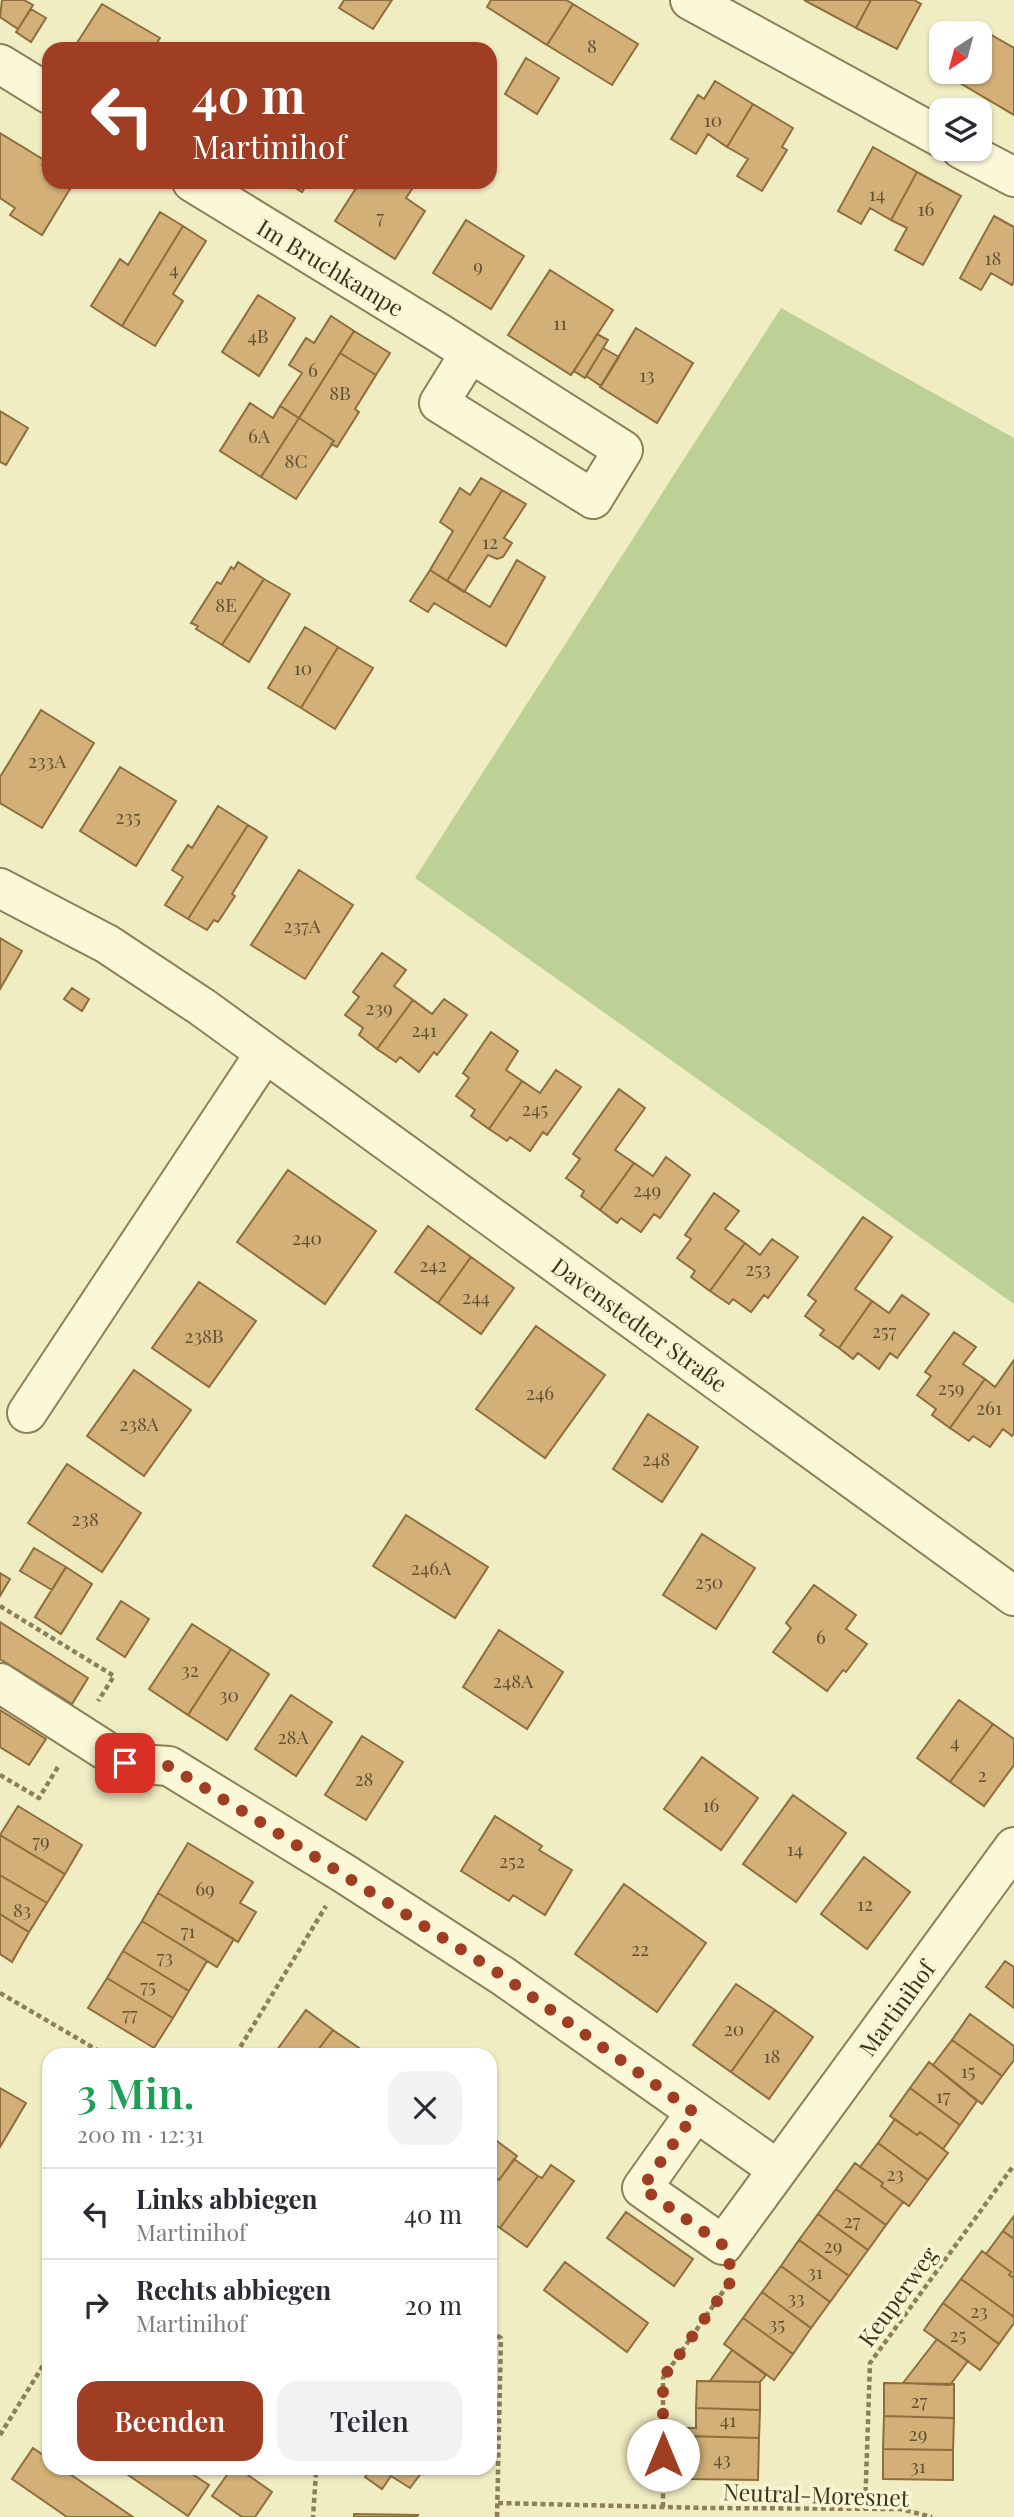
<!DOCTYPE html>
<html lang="de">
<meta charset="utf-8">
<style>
:root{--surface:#fff;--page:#f2f2f3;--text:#2b2b33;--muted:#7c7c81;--line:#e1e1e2;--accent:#a03e24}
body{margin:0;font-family:"Playfair Display",serif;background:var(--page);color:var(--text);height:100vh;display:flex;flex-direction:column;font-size:26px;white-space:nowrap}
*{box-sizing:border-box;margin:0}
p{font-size:23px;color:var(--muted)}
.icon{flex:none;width:38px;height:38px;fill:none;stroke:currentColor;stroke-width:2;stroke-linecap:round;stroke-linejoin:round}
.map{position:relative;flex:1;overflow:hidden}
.sheet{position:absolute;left:42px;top:2048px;width:455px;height:427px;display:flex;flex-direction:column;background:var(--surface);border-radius:21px;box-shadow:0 2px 5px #0004}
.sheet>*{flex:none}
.top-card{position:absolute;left:42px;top:42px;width:455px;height:147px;border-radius:21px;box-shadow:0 2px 5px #0004;background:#a03e24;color:#fff;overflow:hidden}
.needle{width:46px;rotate:216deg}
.fabs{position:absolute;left:929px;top:21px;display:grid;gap:14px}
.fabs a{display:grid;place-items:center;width:63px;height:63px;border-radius:14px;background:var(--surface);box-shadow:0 2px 5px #0004;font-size:35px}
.pin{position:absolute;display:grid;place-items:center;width:60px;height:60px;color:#fff;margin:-30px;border-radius:14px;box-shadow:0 4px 10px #0006}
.me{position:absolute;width:77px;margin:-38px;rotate:0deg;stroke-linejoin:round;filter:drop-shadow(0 0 5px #0008)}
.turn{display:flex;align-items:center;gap:24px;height:147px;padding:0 35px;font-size:32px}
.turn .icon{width:91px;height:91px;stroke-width:2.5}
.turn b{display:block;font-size:49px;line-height:60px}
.round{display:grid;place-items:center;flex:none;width:74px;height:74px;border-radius:21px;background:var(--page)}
.head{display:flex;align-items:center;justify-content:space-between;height:119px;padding:0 35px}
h1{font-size:42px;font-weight:600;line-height:52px;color:#1e9e55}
.button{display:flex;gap:14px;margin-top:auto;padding:14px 35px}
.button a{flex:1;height:80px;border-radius:21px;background:var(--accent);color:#fff;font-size:28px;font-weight:600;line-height:80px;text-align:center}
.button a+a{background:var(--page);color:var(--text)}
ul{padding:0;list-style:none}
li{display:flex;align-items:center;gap:21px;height:91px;padding:0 35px;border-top:2px solid var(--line)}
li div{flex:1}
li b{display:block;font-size:26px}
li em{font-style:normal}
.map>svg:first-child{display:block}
.green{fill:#bdd096}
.building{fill:#d2b077;stroke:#8e6e3d;stroke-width:2}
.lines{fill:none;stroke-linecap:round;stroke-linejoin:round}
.minor-casing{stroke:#8d7f58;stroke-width:42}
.path{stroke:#8d7f58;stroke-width:4.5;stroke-dasharray:5 3.5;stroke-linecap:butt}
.minor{stroke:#fbf8d7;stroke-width:38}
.route{stroke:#a03e24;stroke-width:12;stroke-dasharray:0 21.6}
.labels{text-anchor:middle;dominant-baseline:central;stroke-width:7;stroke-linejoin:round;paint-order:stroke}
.number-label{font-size:19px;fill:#625234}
.street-label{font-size:23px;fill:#3c331d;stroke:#f8f5d3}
</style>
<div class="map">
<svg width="1014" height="2517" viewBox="0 0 1014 2517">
<rect width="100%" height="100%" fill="#f1edc3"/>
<path class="green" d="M781 308 1014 438V1304L415 878Z"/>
<path class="building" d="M2 0H24L33 5 18 29 0 17Z
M344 0H392L373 29 339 8Z
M491 0H566L573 4 547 45 487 7Z
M804 0H871L856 28Z
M871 0H914L921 4 897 49 856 28Z
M102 4 160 38 153 49H73Z
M573 4 638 44 612 85 547 45Z
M31 9 46 18 31 42 16 32Z
M981 29 1014 48V115L953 79 957 72H980L979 33Z
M526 58 559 78 537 114 505 94Z
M715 81 753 104 727 147 708 134 696 154 671 139 698 95 704 99Z
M753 104 793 128 782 147 787 150 762 191 737 176 748 159 727 147Z
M0 133 44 160 42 165 49 169V182H69L73 184 42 235 10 215 15 208 0 198Z
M873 147 917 172 891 220 870 208 861 224 838 211Z
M917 172 961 196 923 265 895 250 907 228 891 220Z
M286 182H308L302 192Z
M360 182H408L414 186 406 198 425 211 395 259 335 221Z
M160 212 183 226 122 326 91 306 120 259 128 265Z
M994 216 1014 227V281L1012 285 991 273 981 290 960 278Z
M466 220 524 256 491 309 433 273Z
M183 226 206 241 173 294 183 301 155 346 122 326Z
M550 270 613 310 571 375 508 335Z
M258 295 295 318 259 376 222 352Z
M331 316 354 331 299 418 280 406 302 373 289 365 306 338 314 343Z
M636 328 693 363 657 423 600 387Z
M354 331 390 353 376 375 340 353Z
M597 334 608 340 585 378 574 371Z
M603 348 619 357 601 386 586 376Z
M340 353 376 375 355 409 359 412 337 447 331 444 334 441 299 418Z
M250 403 273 418 280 406 299 418 261 477 220 451Z
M0 411 28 428 6 465 0 462Z
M299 418 334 441 296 499 261 477Z
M481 478 502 490 447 581 430 570 453 531 440 522 460 488 470 495Z
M502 490 526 504 504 538 512 543 503 557 497 559 488 555 464 592 447 581Z
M517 560 545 577 506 646 434 603 428 612 410 601 430 570 490 607Z
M238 562 264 579 222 645 196 629 198 626 191 623 217 582 221 584 231 567 234 569Z
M264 579 290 594 249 662 222 645Z
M305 627 338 647 301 708 268 688Z
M338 647 373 668 335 729 301 708Z
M41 710 94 743 42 828 0 803V777Z
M120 767 176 801 136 866 80 831Z
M218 806 248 825 188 919 165 905 183 877 172 870 188 845 192 848Z
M248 825 267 837 232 894 235 896 218 922 214 920 207 930 188 919Z
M299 870 353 905 305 979 251 945Z
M0 938 22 951 0 989Z
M382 953 406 970 394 986 413 1000 377 1049 359 1035 363 1028 345 1015 359 997 353 992Z
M72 988 89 999 82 1011 64 999Z
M444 999 467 1015 437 1055 434 1052 419 1072 400 1057 396 1062 377 1049 413 1000 432 1014Z
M491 1032 518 1051 506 1070 522 1081 489 1129 471 1116 475 1110 456 1096 469 1078 463 1073Z
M556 1070 581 1087 547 1135 543 1132 530 1151 510 1137 507 1141 489 1129 522 1081 540 1093Z
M619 1089 645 1108 615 1150 634 1163 600 1210 581 1196 584 1191 566 1178 580 1159 573 1154Z
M666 1157 690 1175 660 1218 654 1214 641 1232 621 1218 617 1223 600 1210 634 1163 653 1176Z
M288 1170 376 1231 325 1304 237 1242Z
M714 1193 739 1211 725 1229 745 1243 710 1291 691 1277 695 1271 677 1258 691 1239 685 1235Z
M863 1217 892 1237 855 1289 872 1301 839 1348 820 1335 824 1330 805 1316 816 1301 808 1295Z
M428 1226 471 1257 438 1303 395 1272Z
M772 1239 798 1257 768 1298 764 1295 751 1312 733 1299 729 1304 710 1291 745 1243 760 1255Z
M471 1257 514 1288 481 1334 438 1303Z
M199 1282 256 1321 209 1387 152 1348Z
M902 1295 929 1314 897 1358 890 1353 879 1369 858 1353 853 1359 839 1348 872 1301 889 1313Z
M536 1326 605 1375 545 1458 476 1409Z
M954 1332 976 1347 963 1364 985 1379 950 1428 932 1415 936 1409 917 1395 931 1376 925 1372Z
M1014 1360V1433L1012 1436 1003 1429 990 1447 973 1436 969 1441 950 1428 985 1379 995 1387Z
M134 1370 191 1410 144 1476 87 1436Z
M648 1414 698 1447 662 1502 613 1469Z
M67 1464 141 1513 102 1572 28 1523Z
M406 1515 488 1567 455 1618 373 1566Z
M702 1534 755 1568 716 1629 663 1595Z
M34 1548 66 1567 52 1590 20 1571Z
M66 1567 92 1584 61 1634 35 1617Z
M0 1573 10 1579 0 1596Z
M814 1585 856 1615 846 1629 867 1644 846 1672 843 1670 827 1691 773 1652 791 1628 786 1623Z
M121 1601 149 1619 125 1657 97 1639Z
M0 1622 88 1678 72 1704 0 1659Z
M192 1624 231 1649 188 1715 149 1689Z
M499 1630 563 1672 527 1729 463 1687Z
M231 1649 269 1674 227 1740 188 1715Z
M291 1695 332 1722 296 1776 255 1749Z
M959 1700 993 1724 950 1782 917 1758Z
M0 1710 46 1739 29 1765 0 1747Z
M993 1724 1014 1739V1765L984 1806 950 1782Z
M362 1736 403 1762 366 1820 325 1795Z
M702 1757 758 1798 721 1850 664 1809Z
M793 1795 846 1833 796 1902 743 1864Z
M18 1806 82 1845 65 1874 0 1835Z
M495 1816 542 1846 539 1850 572 1870 545 1915 513 1895 509 1901 461 1871Z
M0 1835 65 1874 47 1903 0 1875Z
M188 1843 253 1882 240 1903 256 1912 238 1942 158 1893Z
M864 1857 910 1892 867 1949 821 1914Z
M0 1875 47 1903 29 1932 0 1914Z
M624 1884 706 1943 657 2012 575 1954Z
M158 1893 234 1939 217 1967 142 1921Z
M0 1914 29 1932 12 1962 0 1954Z
M142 1921 207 1961 189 1991 123 1951Z
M123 1951 189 1991 173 2018 107 1978Z
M1005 1961 1014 1967V2008L986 1987Z
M107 1978 173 2018 154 2048 88 2008Z
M736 1984 775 2010 731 2072 693 2045Z
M306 2010 333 2030 315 2054H274Z
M775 2010 813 2037 769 2099 731 2072Z
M970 2014 1014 2046V2060L1002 2076 952 2040Z
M333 2030 359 2048 354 2054H315Z
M952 2040 1002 2076 982 2104 933 2065Z
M929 2062 977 2101 960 2125 910 2088Z
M0 2088 26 2103 0 2147Z
M910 2088 960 2125 943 2149 920 2132 917 2135 890 2116Z
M895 2119 917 2135 920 2132 948 2153 928 2180 878 2143Z
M490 2136 517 2156 499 2180 495 2178 490 2185Z
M878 2143 928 2180 909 2206 881 2186 883 2183 860 2167Z
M514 2159 538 2176 500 2228 490 2221V2185L495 2178 499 2180Z
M855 2163 883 2183 881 2186 903 2202 886 2225 836 2189Z
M551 2165 574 2181 527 2247 500 2228 538 2176 542 2178Z
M836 2189 886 2225 868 2250 818 2214Z
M626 2212 693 2259 674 2286 607 2238Z
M818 2214 868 2250 849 2276 799 2240Z
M1014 2216V2239L1003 2231Z
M1003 2231 1014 2239V2278L1009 2275 1011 2272 986 2254Z
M799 2240 849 2276 830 2302 781 2266Z
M982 2251 1011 2272 1009 2275 1014 2278V2317L961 2279Z
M565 2262 648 2323 627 2352 544 2290Z
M781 2266 830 2302 811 2328 762 2292Z
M961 2279 1014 2317V2323L999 2344 943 2303Z
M762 2292 811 2328 793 2354 743 2318Z
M943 2303 999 2344 980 2370 924 2330Z
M743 2318 793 2354 774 2380 724 2344Z
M937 2339 968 2361 950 2385 903 2383Z
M732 2350 766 2375 760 2382 710 2381Z
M697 2381 760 2382V2410L696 2408Z
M884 2383 954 2384V2418L884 2416Z
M696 2408 760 2410 759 2438 686 2436V2428H696Z
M884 2416 954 2418 953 2450 883 2449Z
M686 2436 759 2438 758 2480 686 2479Z
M33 2448 49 2459V2468H61L133 2517H67L12 2479Z
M883 2449 953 2450V2480L883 2479Z
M118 2468H183L209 2485 188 2516Z
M232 2468H238L272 2492 255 2517H242L212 2496Z
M372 2468H425L410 2488 391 2476 382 2489 365 2477Z
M354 2514 418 2515 417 2517H354Z"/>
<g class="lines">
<defs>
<path id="minor" d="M690 0 942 138
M0 64 49 94
M961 149 1014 177
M192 182 439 333 623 450 593 499 439 403 470 353
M0 888 107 944 202 1007 1014 1596
M27 1413 265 1053
M0 1683 125 1763 169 1766 345 1874 503 1976 777 2169
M695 2113 642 2188 723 2245 1014 1847"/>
</defs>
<use href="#minor" class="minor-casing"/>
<path class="path" d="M0 1606 114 1676 98 1701
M0 1775 39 1798 59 1765
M0 1993 104 2054
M236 2054 326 1906
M490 2331 501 2338 497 2517
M0 2435 49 2356
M309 2468 316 2472 313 2517
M498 2503 706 2508 900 2509 932 2517
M663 2507V2378L729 2283
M865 2509 870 2363 1014 2165"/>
<use href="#minor" class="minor"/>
</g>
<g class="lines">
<path class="route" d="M125 1763 169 1766 257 1820 503 1976 695 2113 642 2188 723 2245 734 2277 663 2378V2455"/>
</g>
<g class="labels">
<g class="number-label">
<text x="592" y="45">8</text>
<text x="713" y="119">10</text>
<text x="877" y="193">14</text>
<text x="926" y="208">16</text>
<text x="380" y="216">7</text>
<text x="993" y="257">18</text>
<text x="478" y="265">9</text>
<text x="174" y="268">4</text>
<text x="560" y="322">11</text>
<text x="258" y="335">4B</text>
<text x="313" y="369">6</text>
<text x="647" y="374">13</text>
<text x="340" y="392">8B</text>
<text x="259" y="435">6A</text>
<text x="296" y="460">8C</text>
<text x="490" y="541">12</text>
<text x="226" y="604">8E</text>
<text x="303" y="667">10</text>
<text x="47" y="760">233A</text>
<text x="128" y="816">235</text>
<text x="302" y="925">237A</text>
<text x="379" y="1007">239</text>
<text x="424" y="1029">241</text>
<text x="535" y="1108">245</text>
<text x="647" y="1189">249</text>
<text x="307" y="1237">240</text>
<text x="433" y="1264">242</text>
<text x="758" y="1268">253</text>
<text x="476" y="1296">244</text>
<text x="884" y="1330">257</text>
<text x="204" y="1335">238B</text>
<text x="951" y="1387">259</text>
<text x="540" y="1392">246</text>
<text x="989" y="1407">261</text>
<text x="139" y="1423">238A</text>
<text x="656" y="1458">248</text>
<text x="85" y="1518">238</text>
<text x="431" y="1567">246A</text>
<text x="709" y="1581">250</text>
<text x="821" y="1636">6</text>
<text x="190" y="1669">32</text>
<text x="513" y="1680">248A</text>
<text x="229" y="1694">30</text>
<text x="293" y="1736">28A</text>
<text x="955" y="1741">4</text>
<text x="982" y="1774">2</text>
<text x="364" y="1778">28</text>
<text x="711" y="1804">16</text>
<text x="41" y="1840">79</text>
<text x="795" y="1848">14</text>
<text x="512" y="1860">252</text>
<text x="205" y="1888">69</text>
<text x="865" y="1903">12</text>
<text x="22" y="1909">83</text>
<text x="188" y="1930">71</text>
<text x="640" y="1948">22</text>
<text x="165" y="1956">73</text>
<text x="148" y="1985">75</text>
<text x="130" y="2013">77</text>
<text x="734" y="2028">20</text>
<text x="772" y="2055">18</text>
<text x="968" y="2070">15</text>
<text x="943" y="2095">17</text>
<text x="895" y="2173">23</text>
<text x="852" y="2220">27</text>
<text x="833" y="2245">29</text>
<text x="815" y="2271">31</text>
<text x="796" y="2297">33</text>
<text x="979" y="2310">23</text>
<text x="777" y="2323">35</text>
<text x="958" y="2334">25</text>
<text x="919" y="2400">27</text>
<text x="728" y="2419">41</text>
<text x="918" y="2433">29</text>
<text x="722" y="2458">43</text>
<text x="918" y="2465">31</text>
</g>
<g class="street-label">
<text transform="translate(331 267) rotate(31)">Im Bruchkampe</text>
<text transform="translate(640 1324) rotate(36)">Davenstedter Straße</text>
<text transform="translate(896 2008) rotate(-54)">Martinihof</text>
<text transform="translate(897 2296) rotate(-54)">Keuperweg</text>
<text transform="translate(816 2494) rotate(2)">Neutral-Moresnet</text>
</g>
</g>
</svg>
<div class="fabs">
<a><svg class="needle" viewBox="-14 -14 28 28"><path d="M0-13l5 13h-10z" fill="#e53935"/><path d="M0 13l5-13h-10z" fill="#7c7c81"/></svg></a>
<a><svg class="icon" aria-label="layers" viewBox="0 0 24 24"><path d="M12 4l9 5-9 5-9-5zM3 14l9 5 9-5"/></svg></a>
</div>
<div class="pin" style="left:125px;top:1763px;background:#d93025"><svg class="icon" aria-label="arrive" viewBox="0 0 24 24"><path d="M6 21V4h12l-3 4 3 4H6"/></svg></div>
<svg class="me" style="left:663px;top:2455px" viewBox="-20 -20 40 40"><circle r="19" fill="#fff"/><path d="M0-13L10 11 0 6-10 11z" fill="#a03e24"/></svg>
<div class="top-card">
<div class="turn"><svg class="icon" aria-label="left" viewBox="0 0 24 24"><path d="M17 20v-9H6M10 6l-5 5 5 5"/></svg><div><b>40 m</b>Martinihof</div></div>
</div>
<section class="sheet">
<div class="head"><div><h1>3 Min.</h1><p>200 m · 12:31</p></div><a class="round"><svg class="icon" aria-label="close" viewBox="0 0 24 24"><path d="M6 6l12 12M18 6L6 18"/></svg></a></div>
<ul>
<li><svg class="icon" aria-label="left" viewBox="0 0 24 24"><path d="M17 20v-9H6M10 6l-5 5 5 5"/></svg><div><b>Links abbiegen</b><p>Martinihof</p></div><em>40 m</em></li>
<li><svg class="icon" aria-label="right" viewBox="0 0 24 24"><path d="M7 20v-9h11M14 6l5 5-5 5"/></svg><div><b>Rechts abbiegen</b><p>Martinihof</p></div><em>20 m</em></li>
</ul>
<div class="button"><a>Beenden</a><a>Teilen</a></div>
</section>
</div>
